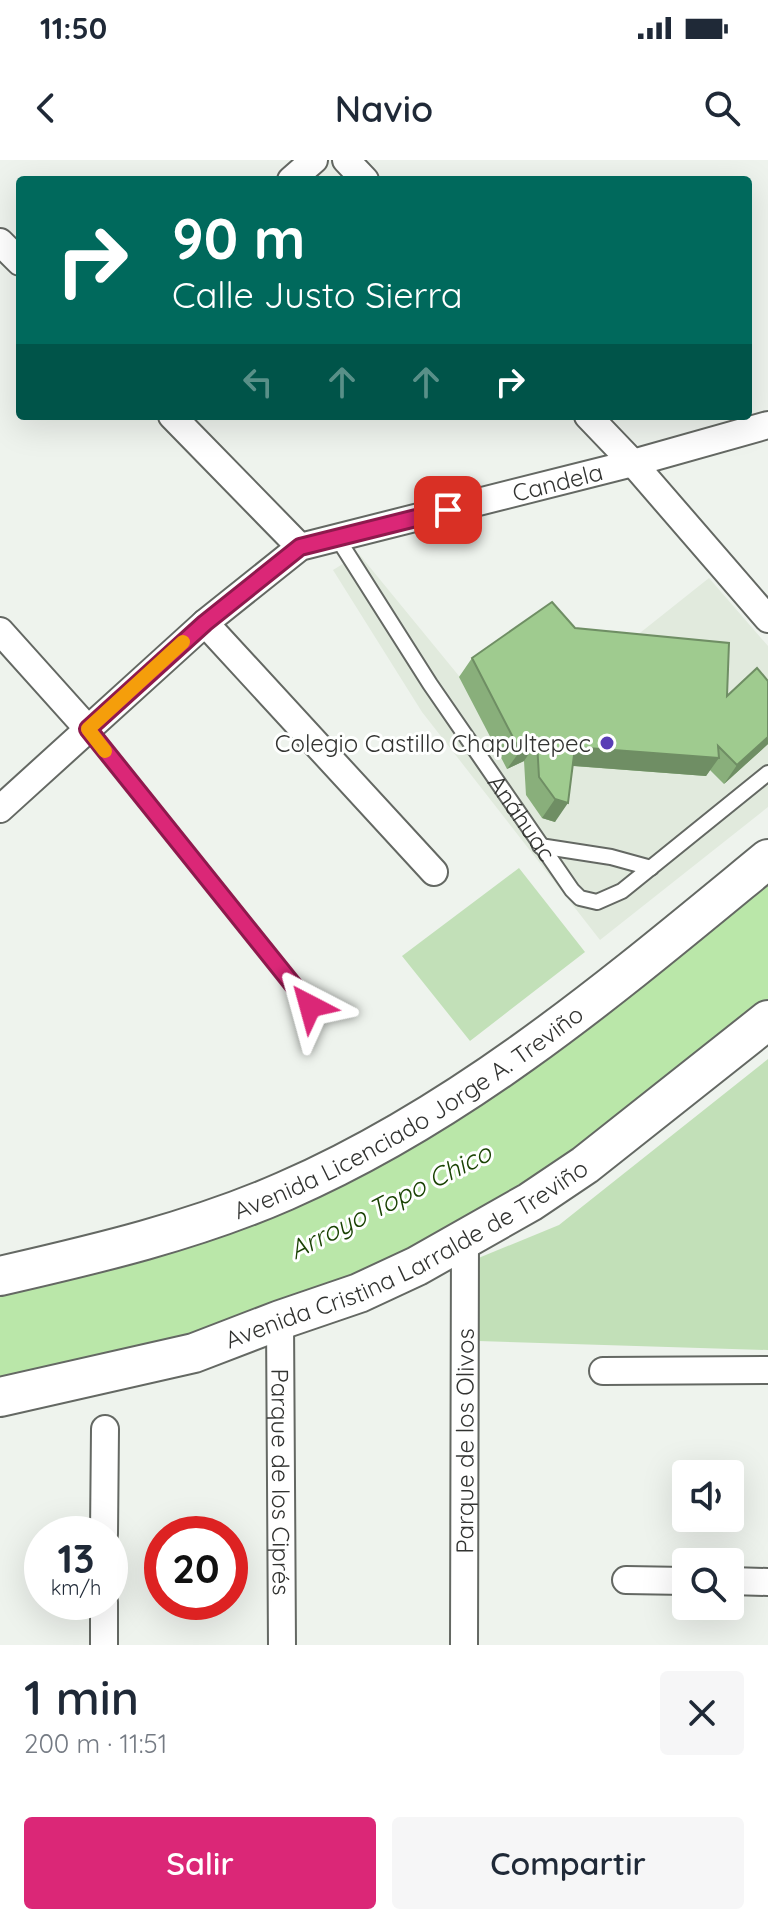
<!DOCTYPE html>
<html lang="es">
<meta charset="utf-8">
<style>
:root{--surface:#fff;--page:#f6f6f7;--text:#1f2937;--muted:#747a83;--accent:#db2777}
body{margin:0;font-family:Quicksand,sans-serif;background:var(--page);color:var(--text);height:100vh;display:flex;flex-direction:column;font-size:30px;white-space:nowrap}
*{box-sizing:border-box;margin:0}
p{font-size:26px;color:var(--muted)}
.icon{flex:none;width:44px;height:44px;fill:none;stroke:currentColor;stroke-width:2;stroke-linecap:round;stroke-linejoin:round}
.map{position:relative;height:1485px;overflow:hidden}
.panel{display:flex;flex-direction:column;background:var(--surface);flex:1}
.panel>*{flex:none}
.guide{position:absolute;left:16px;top:16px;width:736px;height:244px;border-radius:8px;box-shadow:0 8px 32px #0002;background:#00695c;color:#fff;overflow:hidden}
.controls{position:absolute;left:672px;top:1300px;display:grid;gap:16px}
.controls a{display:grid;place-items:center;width:72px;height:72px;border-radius:8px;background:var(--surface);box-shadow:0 8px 32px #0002;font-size:40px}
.speed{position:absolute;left:24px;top:1356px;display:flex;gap:16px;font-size:40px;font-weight:700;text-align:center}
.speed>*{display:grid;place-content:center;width:104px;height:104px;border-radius:50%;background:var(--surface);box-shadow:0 8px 32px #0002;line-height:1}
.speed small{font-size:20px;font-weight:400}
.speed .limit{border:12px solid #d22;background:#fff;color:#111}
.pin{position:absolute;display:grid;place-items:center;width:68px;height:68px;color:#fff;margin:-34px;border-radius:16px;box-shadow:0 4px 12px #0006}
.me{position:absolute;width:88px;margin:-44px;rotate:321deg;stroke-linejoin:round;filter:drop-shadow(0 0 6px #0008)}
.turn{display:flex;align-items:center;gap:28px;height:168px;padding:0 24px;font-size:36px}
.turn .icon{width:104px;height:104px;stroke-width:2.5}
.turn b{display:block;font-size:56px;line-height:68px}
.lanes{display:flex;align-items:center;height:76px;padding:0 24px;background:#0003;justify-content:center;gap:40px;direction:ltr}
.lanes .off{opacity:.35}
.round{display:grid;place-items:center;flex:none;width:84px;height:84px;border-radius:8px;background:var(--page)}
.head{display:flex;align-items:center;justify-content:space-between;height:136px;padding:0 24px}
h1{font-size:48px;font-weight:600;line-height:60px}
.primary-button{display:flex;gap:16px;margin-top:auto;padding:16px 24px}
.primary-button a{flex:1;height:92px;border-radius:8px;background:var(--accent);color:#fff;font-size:32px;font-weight:600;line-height:92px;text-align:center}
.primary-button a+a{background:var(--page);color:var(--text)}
.status{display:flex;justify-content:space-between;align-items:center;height:56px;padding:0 40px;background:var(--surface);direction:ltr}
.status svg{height:22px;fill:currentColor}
header{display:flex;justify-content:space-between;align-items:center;height:104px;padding:0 24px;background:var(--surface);font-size:36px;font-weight:600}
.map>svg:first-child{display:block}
.built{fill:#e1eadd}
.green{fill:#c2e0b8}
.water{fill:#bae7a9}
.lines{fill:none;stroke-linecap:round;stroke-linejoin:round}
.service-casing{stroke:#646863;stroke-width:18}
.minor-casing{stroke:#646863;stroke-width:30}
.secondary-casing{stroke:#646863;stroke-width:42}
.service{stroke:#fff;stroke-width:14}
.minor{stroke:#fff;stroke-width:26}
.secondary{stroke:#fff;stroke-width:38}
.wall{fill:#89af7b}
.shaded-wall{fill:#6f8e64}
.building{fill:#9fcb8f;stroke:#6f8e64;stroke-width:2}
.route-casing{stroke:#8e194d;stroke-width:20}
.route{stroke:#db2777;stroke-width:14}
.slow{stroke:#f59e0b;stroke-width:14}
.poi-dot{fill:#583db5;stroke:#fefffe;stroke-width:3}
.labels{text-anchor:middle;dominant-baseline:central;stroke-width:6;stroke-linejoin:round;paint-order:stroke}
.street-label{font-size:24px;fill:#323331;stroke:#fefffe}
.poi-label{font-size:24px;fill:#323331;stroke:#fefffe;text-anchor:end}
.water-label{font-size:26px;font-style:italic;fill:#194202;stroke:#fefffe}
</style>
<div class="status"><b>11:50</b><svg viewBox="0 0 49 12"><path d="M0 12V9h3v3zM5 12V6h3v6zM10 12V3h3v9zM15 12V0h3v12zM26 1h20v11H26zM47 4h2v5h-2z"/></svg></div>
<header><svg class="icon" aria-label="back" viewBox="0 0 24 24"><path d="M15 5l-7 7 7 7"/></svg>Navio<svg class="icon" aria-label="search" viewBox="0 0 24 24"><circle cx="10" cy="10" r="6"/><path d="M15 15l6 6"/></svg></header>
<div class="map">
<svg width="768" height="1485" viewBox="0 0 768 1485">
<rect width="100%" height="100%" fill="#eef3ed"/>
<path class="built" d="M359 394 459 516 539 460 616 492 709 418 768 486V647L600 780 422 552 333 410Z"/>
<path class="green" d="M519 708 585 792 470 881 402 796Z
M768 899V1190L478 1181 476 1099 559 1065Z"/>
<path class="water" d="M768 699V860L417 1106 0 1237V1116L365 991Z"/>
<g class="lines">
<defs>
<g id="service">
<path id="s1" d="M338 379 430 524 572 730 580 738 597 742 622 731 768 613"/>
<path d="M88 569 310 846"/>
<path d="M540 686 611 697 651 708"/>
</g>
<g id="minor">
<path d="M346 0 365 20"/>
<path d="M291 20 314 0"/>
<path d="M0 82 20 102"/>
<path d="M172 256 300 387"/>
<path d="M588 256 633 303 768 459"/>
<path d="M205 463 434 712"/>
<path d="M0 471 88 569"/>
<path id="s2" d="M0 649 205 463 300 387 633 303 768 265"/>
<path id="s3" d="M280 1160 282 1485"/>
<path d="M603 1211 768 1210"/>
<path d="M104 1374 105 1269"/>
<path d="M626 1420 686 1421"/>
<path d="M730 1421 768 1422"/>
<path d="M104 1485V1442"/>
<path id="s4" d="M464 1485 465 1077"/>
</g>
<g id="secondary">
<path id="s5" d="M0 1116C96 1094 194 1071 285 1031 466 952 617 823 768 699"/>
<path id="s6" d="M0 1237 194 1193 280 1160 359 1133 417 1106 530 1042 585 1005 768 860"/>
</g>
</defs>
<use href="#service" class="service-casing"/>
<use href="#minor" class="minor-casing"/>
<use href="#secondary" class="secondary-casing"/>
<use href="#service" class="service"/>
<use href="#minor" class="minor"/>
<use href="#secondary" class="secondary"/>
</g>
<path class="wall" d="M472 498 727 536 768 584 724 624 710 610 706 616 573 606 555 662 542 658 526 635 524 601 507 609 459 517Z"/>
<path class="shaded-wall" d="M768 577V584L724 624 737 605Z
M537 582 524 601 507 609 520 591Z
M575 587 719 598 706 616 562 605Z
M555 639 568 643 555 662 542 658Z"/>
<path class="building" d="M552 442 575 468 729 483 727 536 757 508 768 521V577L737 605 718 586 719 598 575 587 568 643 555 639 539 617 537 582 520 591 472 498Z"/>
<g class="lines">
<defs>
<path id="route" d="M310 846 88 569 205 463 300 387 448 350"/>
</defs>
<use href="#route" class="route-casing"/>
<use href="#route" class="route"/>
<path class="slow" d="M105 591 88 569 183 482"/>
</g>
<circle class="poi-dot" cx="607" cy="583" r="8"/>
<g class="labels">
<g class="street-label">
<text stroke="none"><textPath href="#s2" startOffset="664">Candela</textPath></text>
<text stroke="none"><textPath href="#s1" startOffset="334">Anáhuac</textPath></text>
<text stroke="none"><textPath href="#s5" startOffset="444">Avenida Licenciado Jorge A. Treviño</textPath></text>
<text stroke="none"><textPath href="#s6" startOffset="434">Avenida Cristina Larralde de Treviño</textPath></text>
<text stroke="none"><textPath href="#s4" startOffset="204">Parque de los Olivos</textPath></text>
<text stroke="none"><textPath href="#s3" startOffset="162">Parque de los Ciprés</textPath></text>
</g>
<g class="poi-label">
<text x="591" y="583">Colegio Castillo Chapultepec</text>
</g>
<g class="water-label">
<text transform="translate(390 1041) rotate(-27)">Arroyo Topo Chico</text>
</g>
</g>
</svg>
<div class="controls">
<a><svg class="icon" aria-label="sound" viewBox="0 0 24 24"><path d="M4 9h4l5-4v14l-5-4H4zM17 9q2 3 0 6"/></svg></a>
<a><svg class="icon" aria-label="search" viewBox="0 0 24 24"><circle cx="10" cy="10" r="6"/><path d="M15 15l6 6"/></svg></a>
</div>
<div class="speed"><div>13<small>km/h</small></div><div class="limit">20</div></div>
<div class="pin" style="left:448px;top:350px;background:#d93025"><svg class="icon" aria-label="arrive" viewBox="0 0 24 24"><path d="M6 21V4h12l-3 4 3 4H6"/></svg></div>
<svg class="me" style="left:310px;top:846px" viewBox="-20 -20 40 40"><path d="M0-17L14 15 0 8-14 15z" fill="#db2777" stroke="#fff" stroke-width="4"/></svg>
<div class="guide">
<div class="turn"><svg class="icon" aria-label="right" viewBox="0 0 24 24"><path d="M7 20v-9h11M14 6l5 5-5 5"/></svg><div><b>90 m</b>Calle Justo Sierra</div></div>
<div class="lanes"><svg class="icon off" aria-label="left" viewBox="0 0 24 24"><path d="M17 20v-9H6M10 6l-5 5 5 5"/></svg><svg class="icon off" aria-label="ahead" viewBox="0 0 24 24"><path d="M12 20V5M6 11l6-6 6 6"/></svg><svg class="icon off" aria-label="ahead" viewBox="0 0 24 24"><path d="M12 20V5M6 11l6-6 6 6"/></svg><svg class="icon" aria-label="right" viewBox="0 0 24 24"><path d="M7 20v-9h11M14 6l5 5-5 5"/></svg></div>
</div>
</div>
<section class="panel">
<div class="head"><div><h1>1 min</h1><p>200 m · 11:51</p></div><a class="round"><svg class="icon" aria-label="close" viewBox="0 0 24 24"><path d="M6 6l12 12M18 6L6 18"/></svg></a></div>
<div class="primary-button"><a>Salir</a><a>Compartir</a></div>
</section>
